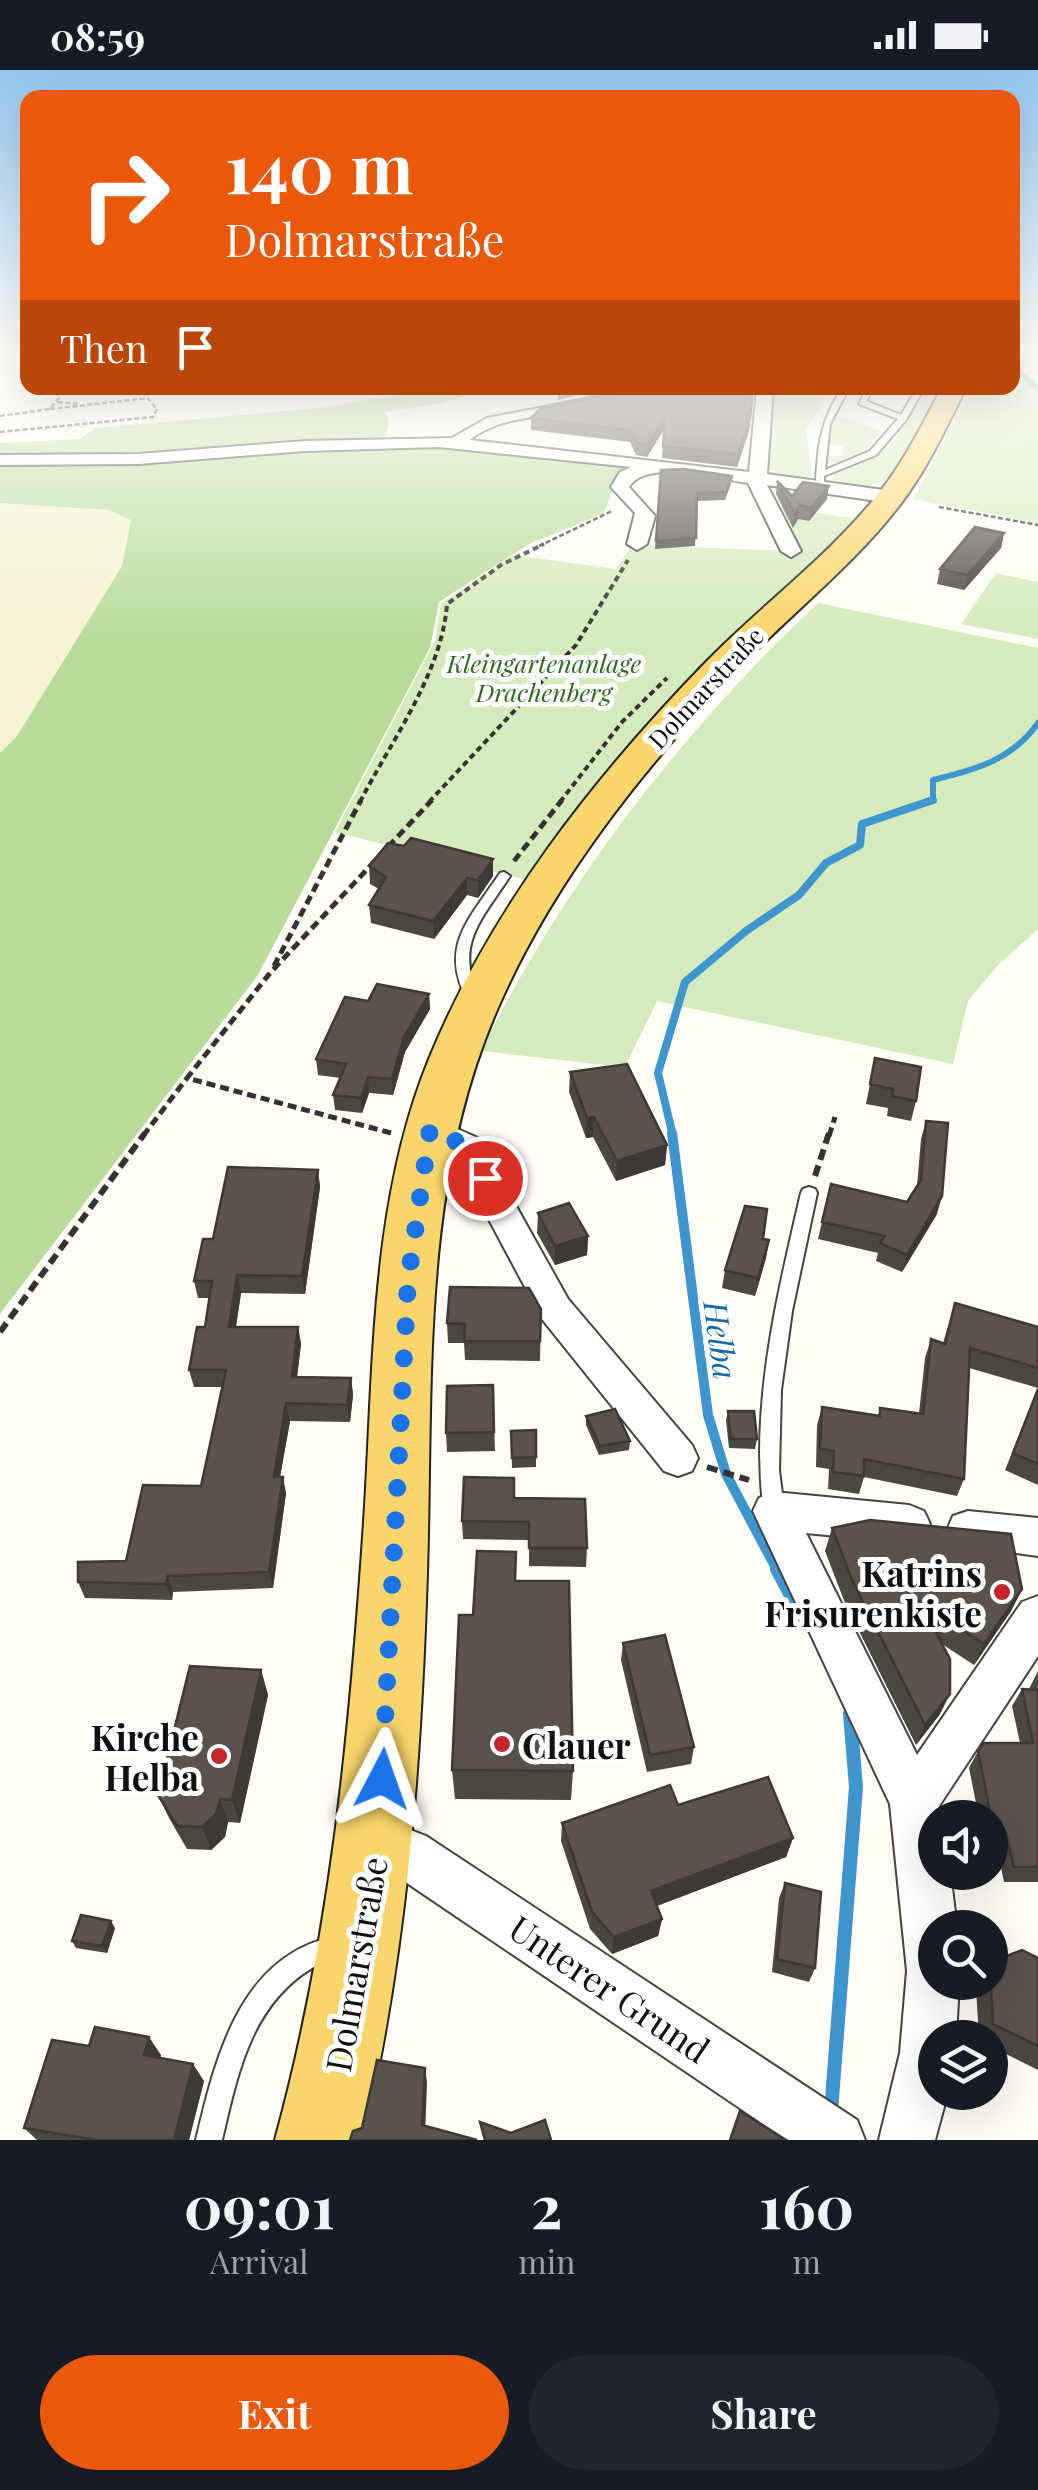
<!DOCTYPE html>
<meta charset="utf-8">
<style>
:root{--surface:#171b24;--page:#20242c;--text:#f1f3f6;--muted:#9ea1a6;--accent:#ea580c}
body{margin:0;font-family:"Playfair Display",serif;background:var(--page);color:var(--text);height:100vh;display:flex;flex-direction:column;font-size:38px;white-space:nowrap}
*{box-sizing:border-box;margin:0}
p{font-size:32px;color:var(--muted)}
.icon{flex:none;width:55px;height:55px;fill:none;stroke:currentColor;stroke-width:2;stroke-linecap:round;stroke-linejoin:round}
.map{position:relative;height:2070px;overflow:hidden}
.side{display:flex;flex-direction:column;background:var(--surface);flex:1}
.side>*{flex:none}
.banner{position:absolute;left:20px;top:20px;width:1000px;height:305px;border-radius:20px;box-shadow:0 10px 40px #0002;background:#ea580c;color:#fff;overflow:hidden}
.tools{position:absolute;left:918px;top:1730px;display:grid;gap:20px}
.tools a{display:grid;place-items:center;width:90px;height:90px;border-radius:50%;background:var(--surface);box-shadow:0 10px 40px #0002;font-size:50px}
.pin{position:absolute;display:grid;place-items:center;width:85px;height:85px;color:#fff;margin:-42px;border:5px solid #fff;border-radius:50%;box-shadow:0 2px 10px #0007}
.me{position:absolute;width:110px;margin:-55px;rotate:4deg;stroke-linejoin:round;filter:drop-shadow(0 0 8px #0008)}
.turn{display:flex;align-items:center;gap:35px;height:210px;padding:0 40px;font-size:45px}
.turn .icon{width:130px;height:130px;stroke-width:2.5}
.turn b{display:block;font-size:70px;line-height:85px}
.then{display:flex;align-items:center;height:95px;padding:0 40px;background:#0003;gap:20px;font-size:38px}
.eta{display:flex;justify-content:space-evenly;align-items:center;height:170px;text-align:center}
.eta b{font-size:60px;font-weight:700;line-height:70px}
.cta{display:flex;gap:20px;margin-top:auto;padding:20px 40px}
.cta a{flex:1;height:115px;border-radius:60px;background:var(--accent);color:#fff;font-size:40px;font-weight:700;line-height:115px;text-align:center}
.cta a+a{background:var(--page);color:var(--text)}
.status{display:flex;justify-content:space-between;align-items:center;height:70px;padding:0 50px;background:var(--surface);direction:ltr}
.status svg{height:28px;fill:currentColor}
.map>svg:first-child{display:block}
.farmland{fill:#f6f3d4}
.green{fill:#d5ebbd}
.forest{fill:#b9dc9c}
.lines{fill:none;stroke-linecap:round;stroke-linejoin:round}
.stream-far4{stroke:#3f96cf;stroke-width:5}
.stream-far3{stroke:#3f96cf;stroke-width:6}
.stream-far2{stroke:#3f96cf;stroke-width:8}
.stream-far1{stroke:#3f96cf;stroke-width:10}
.stream{stroke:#3f96cf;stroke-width:14}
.service-casing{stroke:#444;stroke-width:4}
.minor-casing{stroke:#444;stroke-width:4}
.primary-casing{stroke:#222;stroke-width:4}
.path-far3{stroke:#333;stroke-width:2.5;stroke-dasharray:5 2.5;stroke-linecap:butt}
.path-far2{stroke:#333;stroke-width:4;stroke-dasharray:6 4;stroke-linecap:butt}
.path-far1{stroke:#333;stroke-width:5;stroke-dasharray:9 5;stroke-linecap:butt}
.path{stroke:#333;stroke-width:6;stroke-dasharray:11 6;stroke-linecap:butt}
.service{fill:#fff;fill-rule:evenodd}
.minor{fill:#fff;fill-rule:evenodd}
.primary{fill:#f9d66b;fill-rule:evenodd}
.wall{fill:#4d4742}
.shaded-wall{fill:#3f3936}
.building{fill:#5a524d;stroke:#3f3936;stroke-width:2.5}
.route{stroke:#1a73e8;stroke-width:18;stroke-dasharray:0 32.4}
.poi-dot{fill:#c4262e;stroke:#fff;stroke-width:4}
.labels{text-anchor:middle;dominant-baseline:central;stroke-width:10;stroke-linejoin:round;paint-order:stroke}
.far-park-label{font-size:25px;font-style:italic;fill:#2f6b1f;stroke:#fff}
.far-street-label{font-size:25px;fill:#111;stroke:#fff}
.water-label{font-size:32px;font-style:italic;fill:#1768a6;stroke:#fff}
.near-poi-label{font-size:35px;font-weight:bold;fill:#111;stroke:#fff;text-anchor:end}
.near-street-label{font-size:35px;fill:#111;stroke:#fff}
</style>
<div class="status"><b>08:59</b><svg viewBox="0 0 49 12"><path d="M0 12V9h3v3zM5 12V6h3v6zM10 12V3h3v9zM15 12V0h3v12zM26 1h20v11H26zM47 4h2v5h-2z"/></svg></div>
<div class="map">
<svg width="1038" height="2070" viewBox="0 0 1038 2070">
<rect width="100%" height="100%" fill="#fffdf5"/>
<path class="farmland" d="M0 433 109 440 131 449 122 496 17 666 0 683Z"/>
<path class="green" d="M1013 309H1038V453L914 429 970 318H1012Z
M772 318H830L806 360 812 407H789L764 398Z
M926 318H943L892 408 863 418 832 409 835 403C895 381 896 372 926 318Z
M835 345 882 361 864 382 830 395 828 386H843V376L827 374Z
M773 436 858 449 703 602 535 812 335 762 435 571 441 533 513 485 616 499 632 475 793 481Z
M996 503 1038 512V569L961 554Z
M818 533 1038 578V859L997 896 968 931 953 994 657 931 627 993 605 995 481 981C564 813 682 661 818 533Z"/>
<path class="forest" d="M437 318H491L439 334 385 342 389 350 384 375H451L636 397 618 408 603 444 529 474 439 532 430 578 258 905 0 1244V683L17 666 122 496 131 450 109 440 0 433V373L80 369 96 358 319 338Z"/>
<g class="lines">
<path class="stream-far4" d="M1018 279 1021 304 1038 318"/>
<path class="stream-far3" d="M928 732 933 731V710C975 700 1012 690 1038 653"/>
<path class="stream-far2" d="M673 1066 658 1003 685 912 746 861 799 825 826 793 860 775 862 754 933 730"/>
<path class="stream-far1" d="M672 1063 708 1345 726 1404 778 1502"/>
<path class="stream" d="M777 1499 804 1550
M831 2042 856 1717 850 1644"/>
<defs>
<path id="service" d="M21 279H28V286Z
M842 318H849L830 354 825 400 870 381 898 349 859 334 867 318H874L866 331 901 345 917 318H924L906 350 876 385 824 406V412L820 414 816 412C818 373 821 351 842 318Z
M504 802 510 806C480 852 452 877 482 932L475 936 470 935C437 878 468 851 500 803Z
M809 1117 815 1119 817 1123 792 1241 781 1320 779 1400 784 1440 781 1446 774 1449 767 1446C760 1428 761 1404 760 1384 760 1295 781 1209 801 1123L803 1119Z
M333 1867 342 1870 345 1879 342 1888C332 1892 321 1893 312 1898 250 1936 237 2006 222 2070H196C215 1990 239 1887 333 1867Z"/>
<path id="minor" d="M617 318H637C592 357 517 332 470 370L749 402 757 318H773L767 404 891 421 900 427 891 433 767 415 801 481 791 487 781 481 748 413C719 409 646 388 629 417L655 446 647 474 637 480 627 474 635 443 611 417 620 402 631 397 439 377 305 381 138 394 0 395V385L138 384 305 371 452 368 487 348 585 329Z
M430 1047 478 1068 568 1229 692 1375 698 1388 692 1401 678 1406 664 1401 542 1249 454 1084 418 1067 413 1059 418 1051Z
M774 1422 909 1435 924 1441 930 1454 924 1467 909 1473 806 1463 917 1685 1022 1532 1038 1526V1586L939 1736 941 1748H935V1802H950L957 1858H935V1912H959L956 1968H935V2022H948L935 2070H879L900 1983 907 1901 890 1734 753 1441 759 1428Z
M968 1441 1038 1448V1486L953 1474 947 1460 953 1446Z
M377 1759H408L426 1766 857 2050 865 2070H787L401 1809H377L359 1802 352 1784 359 1766Z"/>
<path id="primary" d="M942 318H966C946 358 927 400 899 436 852 497 789 545 736 601 641 701 552 813 497 940 420 1117 433 1314 427 1503 421 1695 407 1883 363 2070H275C331 1866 350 1661 364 1452 374 1298 370 1133 429 989 491 838 595 706 708 590 765 532 832 484 882 419 906 388 923 352 942 318Z"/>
</defs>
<use href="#service" class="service-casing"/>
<use href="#minor" class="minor-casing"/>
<use href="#primary" class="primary-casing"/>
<path class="path-far3" d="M55 320 77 318
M58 332 80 334
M50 339 149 328
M0 346 50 339 59 328 53 318
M0 362 153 347 157 339 139 318
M939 437 1038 455
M539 476 612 441"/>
<path class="path-far2" d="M360 732C391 671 442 603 447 534L501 495 544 474
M429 732 576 575 628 490
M560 732 622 652 667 608"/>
<path class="path-far1" d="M514 791 562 730
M274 896 361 730
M391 1063 187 1008 270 903 432 730
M143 1066 187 1008
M829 1066 835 1047"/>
<path class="path" d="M815 1106 829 1063
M0 1262 145 1063
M707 1397 749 1410"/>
<use href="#service" class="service"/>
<use href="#minor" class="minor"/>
<use href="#primary" class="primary"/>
</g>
<path class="wall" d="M754 318 749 361 737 397 662 388 664 359 647 387 636 385 630 372 531 360V348L621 322Z
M661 400 731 414 725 430 697 431 695 476 655 479Z
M777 411 792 426 827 429 809 451 798 449 793 458 776 424Z
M1004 463 1001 478 964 520 937 514 940 499Z
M369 796 493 806 478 828 467 825 434 869 371 853 369 835 379 819 370 814Z
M429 924 430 939 405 982 393 1025 369 1023 362 1043 335 1040 333 1025 340 1008 318 1005 316 989 368 931Z
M875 988 916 1031 911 1051 887 1046 888 1038 866 1034Z
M570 1002 667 1075 665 1095 616 1111 593 1067 586 1068 569 1022Z
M926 1051 937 1144 902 1202 876 1191 878 1183 818 1169 831 1114 907 1132 917 1116 921 1069Z
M318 1100 320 1117 305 1224 241 1223 236 1257H298L301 1274 297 1307 351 1308 353 1325 350 1352 290 1351 280 1407 286 1423 273 1518 173 1522 172 1530 85 1528 78 1512 126 1491 201 1416 222 1317H194L189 1300 205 1257 209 1228H198L194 1211 213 1169Z
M538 1143 588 1166 587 1185 555 1195 537 1163Z
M763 1169 769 1170 766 1188 755 1226 722 1218 725 1200Z
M955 1233 1038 1257V1415L1005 1400 1038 1318 969 1298 964 1409 957 1426 864 1407 859 1424 828 1419 829 1399 816 1397 817 1355 822 1337 878 1346 880 1338 919 1343 925 1288 931 1269 943 1273Z
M541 1239 540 1291 465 1290 464 1273H448L447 1253Z
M493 1315 495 1381 447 1382 446 1363Z
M728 1341 757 1369 755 1379 729 1378 726 1350Z
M586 1346 630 1371 629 1380 599 1385 586 1355Z
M511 1361 536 1387V1397L512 1398Z
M514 1428 587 1478 586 1497 529 1496V1470L463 1469 462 1451Z
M832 1458 1022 1519 1011 1541 974 1595 942 1574 940 1644 916 1675 845 1533 825 1481Z
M516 1482V1511L573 1701 571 1730 455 1729 452 1700 473 1545Z
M623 1573 694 1677 691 1694 647 1702 621 1590Z
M261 1600 268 1625 240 1753 228 1752 225 1767 211 1780 187 1779 169 1748 158 1725Z
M1038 1601V1812H1004L997 1778H990V1748H979L969 1698 978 1681 1020 1673 1012 1636 1022 1619H1029Z
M678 1735 793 1768 786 1787 657 1836 662 1849 658 1866 612 1884 590 1859 561 1771 562 1753Z
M785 1813 815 1898 809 1912 772 1902 779 1828Z
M115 1858 107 1883 76 1878 72 1871Z
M1038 1888V2000L990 1976V1968H979L976 1918 980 1912H990Z
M89 1976 161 1985 160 1988 204 2011 189 2070H37L24 2058Z"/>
<path class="shaded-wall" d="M562 318H605L558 330V319Z
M665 346V358L647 387 648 374Z
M750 349 749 361 737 397 738 384Z
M829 416 827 429 809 451 811 438Z
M799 435 798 449 793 458 795 445Z
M1004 463 1001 478 964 520 967 505Z
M493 789V806L478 828V810Z
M467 808V825L434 869 433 851Z
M429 924 430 939 405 982 393 1025 392 1009 404 967Z
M368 1007 369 1023 362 1043 361 1028Z
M594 1047 593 1067 586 1068 587 1048Z
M667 1075 665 1095 616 1111 617 1091Z
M318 1100 320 1117 305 1224 302 1206Z
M942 1126 937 1144 902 1202 907 1185Z
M588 1166 587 1185 555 1195V1176Z
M769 1170 766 1188 755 1226 758 1208Z
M237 1205 241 1223 233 1275 229 1257Z
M298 1257 301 1274 295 1324 292 1307Z
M351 1308 353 1325 350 1352 347 1335Z
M286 1333 290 1351 277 1423 274 1407Z
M283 1407 286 1423 273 1518 269 1502Z
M168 1506 173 1522 172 1530 166 1514Z
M1022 1519 1011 1541 974 1595 984 1574Z
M261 1600 268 1625 240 1753 232 1730Z
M950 1624 940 1644 916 1675 925 1655Z
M220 1729 228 1752 225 1767 211 1780 202 1757Z
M793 1768 786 1787 648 1839 651 1821Z
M662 1849 658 1866 612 1884 614 1867Z
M111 1851 115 1858 107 1883 102 1876Z
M149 1967 161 1985 156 2003 144 1985Z
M193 1994 204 2011 189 2070H174Z
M425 1998 427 2012 425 2067 422 2055Z"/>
<path class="building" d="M626 318H753L750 349 738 384 663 376 665 346 648 374 637 373 630 360 531 348 541 338 621 322Z
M684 399 732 406 726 422 697 423 696 468 656 471 661 400Z
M777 411 792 426 803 412 829 416 811 438 799 435 795 445Z
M975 457 1004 463 967 505 940 499Z
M411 768 493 789 478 810 467 808 433 851 369 835 386 807 369 796 388 773 404 776Z
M377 914 429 924 404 967 392 1009 368 1007 361 1028 333 1025 346 994 316 989 345 927 368 931Z
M875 988 921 997 916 1031 892 1026 893 1019 870 1014Z
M627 994 667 1075 617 1091 594 1047 587 1048 570 1002Z
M926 1051 948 1053 942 1126 907 1185 880 1173 885 1166 822 1152 831 1114 907 1132 921 1110Z
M228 1097 318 1100 302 1206 237 1205 229 1257H298L292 1307 351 1308 347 1335 286 1333 274 1407H283L269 1502 168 1506 166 1514 78 1512V1492L126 1491 143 1415 201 1416 226 1300H189L197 1257H205L212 1211H194L203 1169H213Z
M569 1133 588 1166 555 1176 538 1143Z
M745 1136 767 1139 763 1169 769 1170 758 1208 725 1200Z
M450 1217 529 1218 541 1239 540 1271H464L465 1254 447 1253Z
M955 1233 1038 1257V1298L970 1278 964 1409 864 1389V1406L833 1402 834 1381 820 1379 822 1337 880 1346V1338L923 1344 931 1269 945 1274Z
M493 1315 494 1362 446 1363 447 1316Z
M1038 1319V1394L1013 1383Z
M615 1339 630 1371 600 1376 586 1346Z
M728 1341H754L757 1369H731Z
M536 1360V1387L512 1388 511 1361Z
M464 1407 514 1408V1428L585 1429 587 1478H529V1452L462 1451Z
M870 1450 1011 1464 1022 1519 984 1574 920 1532 950 1589V1624L925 1655 853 1512 832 1458Z
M477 1481 516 1482 515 1511H569L573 1701 452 1700 459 1545H473Z
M665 1565 694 1677 650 1685 623 1573Z
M190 1596 261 1600 232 1730 220 1729 216 1744 202 1757 177 1756 158 1725Z
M1022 1619 1038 1620V1797H1014L1006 1763 994 1762 978 1681 983 1673H1033Z
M768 1707 793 1768 651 1821 662 1849 614 1867 592 1842 562 1753 670 1715 678 1735Z
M785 1813 821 1822 815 1898 777 1889Z
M81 1845 111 1851 102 1876 72 1871Z
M1022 1880 1038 1888V1976L993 1954 990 1900 1001 1888Z
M95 1957 149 1967 144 1985 193 1994 174 2070H97L24 2058 52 1970 89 1976Z
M377 1990 425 1998 422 2055 477 2070H350L353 2061 362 2058Z
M740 2041 786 2070H730Z
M545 2050 551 2070H485L480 2052 511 2063Z"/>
<linearGradient id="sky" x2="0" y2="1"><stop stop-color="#95c6ee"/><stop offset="0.49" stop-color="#fffefa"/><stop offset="1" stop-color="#fffefa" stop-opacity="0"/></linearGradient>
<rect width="1038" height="569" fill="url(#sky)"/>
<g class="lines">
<path class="route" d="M382 1709 408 1210 430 1059 466 1076 485 1108"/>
</g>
<g class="poi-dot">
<circle cx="1002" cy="1522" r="10"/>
<circle cx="502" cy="1674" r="10"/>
<circle cx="219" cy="1686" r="10"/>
</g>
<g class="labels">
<g class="far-park-label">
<text x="544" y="592">Kleingartenanlage<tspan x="544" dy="29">Drachenberg</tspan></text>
</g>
<g class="far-street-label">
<text transform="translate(705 617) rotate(-47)">Dolmarstraße</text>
</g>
<g class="water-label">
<text transform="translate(722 1270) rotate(82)">Helba</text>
</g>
<g class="near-poi-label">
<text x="982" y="1502">Katrins<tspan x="982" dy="40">Frisurenkiste</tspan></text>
<text x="199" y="1666">Kirche<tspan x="199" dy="40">Helba</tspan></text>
<text x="522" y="1674" text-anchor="start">Clauer</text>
</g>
<g class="near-street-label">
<text transform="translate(355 1894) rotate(-80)">Dolmarstraße</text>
<text transform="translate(610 1918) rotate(34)">Unterer Grund</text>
</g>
</g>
</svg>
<div class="tools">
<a><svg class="icon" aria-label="sound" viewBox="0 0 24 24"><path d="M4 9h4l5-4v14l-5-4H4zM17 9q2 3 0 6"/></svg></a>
<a><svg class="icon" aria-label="search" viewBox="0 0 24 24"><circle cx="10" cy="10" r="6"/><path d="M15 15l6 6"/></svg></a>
<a><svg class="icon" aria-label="layers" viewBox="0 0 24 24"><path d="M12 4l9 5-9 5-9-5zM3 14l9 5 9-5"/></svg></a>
</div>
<div class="pin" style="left:485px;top:1108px;background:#d93025"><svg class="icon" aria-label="arrive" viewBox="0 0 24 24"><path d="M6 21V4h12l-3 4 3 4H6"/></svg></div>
<svg class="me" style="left:382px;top:1709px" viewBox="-20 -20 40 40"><path d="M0-17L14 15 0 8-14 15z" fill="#1a73e8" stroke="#fff" stroke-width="4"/></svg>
<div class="banner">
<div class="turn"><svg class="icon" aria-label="right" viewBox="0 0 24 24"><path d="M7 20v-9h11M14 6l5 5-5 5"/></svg><div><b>140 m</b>Dolmarstraße</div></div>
<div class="then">Then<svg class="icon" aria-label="arrive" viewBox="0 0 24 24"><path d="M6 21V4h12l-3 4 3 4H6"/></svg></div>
</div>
</div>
<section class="side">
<div class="eta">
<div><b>09:01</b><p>Arrival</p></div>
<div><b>2</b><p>min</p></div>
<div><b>160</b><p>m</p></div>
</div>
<div class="cta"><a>Exit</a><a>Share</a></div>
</section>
